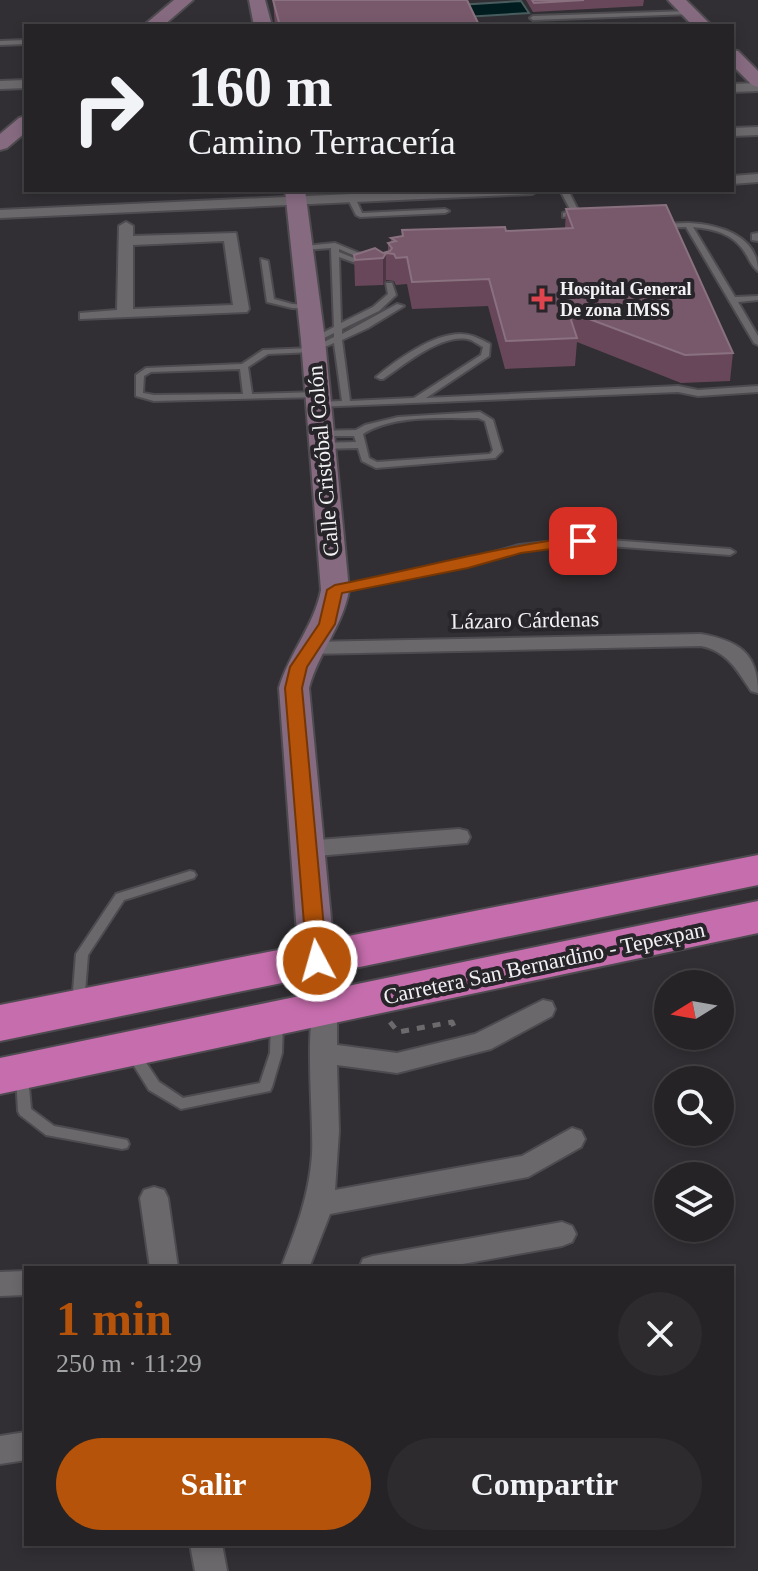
<!DOCTYPE html>
<html lang="es">
<meta charset="utf-8">
<style>
:root{--surface:#252326;--page:#2d2b2e;--text:#f1f3f6;--muted:#a3a4a7;--line:#424043;--accent:#b45309}
body{margin:0;font-family:"Times New Roman",serif;background:var(--page);color:var(--text);height:100vh;display:flex;flex-direction:column;font-size:30px;white-space:nowrap}
*{box-sizing:border-box;margin:0}
p{font-size:26px;color:var(--muted)}
.icon{flex:none;width:44px;height:44px;fill:none;stroke:currentColor;stroke-width:2;stroke-linecap:round;stroke-linejoin:round}
.map{position:relative;flex:1;overflow:hidden}
.sheet{position:absolute;left:24px;top:1266px;width:710px;height:280px;display:flex;flex-direction:column;background:var(--surface);border-radius:0px;box-shadow:0 4px 12px #0003,0 0 0 2px var(--line)}
.sheet>*{flex:none}
.hud{position:absolute;left:24px;top:24px;width:710px;height:168px;border-radius:0px;box-shadow:0 4px 12px #0003,0 0 0 2px var(--line);background:#252326;color:var(--text);overflow:hidden}
.needle{width:52px;rotate:259deg}
.tools{position:absolute;left:654px;top:970px;display:grid;gap:16px}
.tools a{display:grid;place-items:center;width:80px;height:80px;border-radius:50%;background:var(--surface);box-shadow:0 4px 12px #0003,0 0 0 2px var(--line);font-size:40px}
.pin{position:absolute;display:grid;place-items:center;width:68px;height:68px;color:#fff;margin:-34px;border-radius:16px;box-shadow:0 4px 12px #0006}
.me{position:absolute;width:88px;margin:-44px;rotate:354deg;stroke-linejoin:round;filter:drop-shadow(0 0 6px #0008)}
.turn{display:flex;align-items:center;gap:28px;height:168px;padding:0 32px;font-size:36px}
.turn .icon{width:104px;height:104px;stroke-width:2.5}
.turn b{display:block;font-size:56px;line-height:68px}
.round{display:grid;place-items:center;flex:none;width:84px;height:84px;border-radius:42px;background:var(--page)}
.summary{display:flex;align-items:center;justify-content:space-between;height:136px;padding:0 32px}
h1{font-size:48px;font-weight:800;line-height:60px;color:var(--accent)}
.primary-button{display:flex;gap:16px;margin-top:auto;padding:16px 32px}
.primary-button a{flex:1;height:92px;border-radius:48px;background:var(--accent);color:#fff;font-size:32px;font-weight:800;line-height:92px;text-align:center}
.primary-button a+a{background:var(--page);color:var(--text)}
.map>svg:first-child{display:block}
.water{fill:#001c1e;stroke:#495c5e;stroke-width:2}
.lines{fill:none;stroke-linecap:round;stroke-linejoin:round}
.lane-casing{stroke:#4d4b4f;stroke-width:4}
.street-casing{stroke:#4d4b4f;stroke-width:4}
.secondary-casing{stroke:#4d4b4f;stroke-width:4}
.highway-casing{stroke:#4d4b4f;stroke-width:4}
.path{stroke:#6c6a6d;stroke-width:5;stroke-dasharray:8 8;stroke-linecap:butt}
.lane{fill:#6b686c;fill-rule:evenodd}
.street{fill:#6b686c;fill-rule:evenodd}
.secondary{fill:#866a80;fill-rule:evenodd}
.highway{fill:#c66dad;fill-rule:evenodd}
.wall{fill:#68475a}
.shaded-wall{fill:#4c3644}
.building{fill:#77596b;stroke:#8a7180;stroke-width:2}
.route{fill:#b45309;stroke:#753606;stroke-width:2}
.health-dot{fill:#e0444e;stroke:#272529;stroke-width:3}
.labels{text-anchor:middle;dominant-baseline:central;stroke-width:8;stroke-linejoin:round;paint-order:stroke}
.far-poi-label{font-size:18px;font-weight:bold;fill:#f2f1f3;stroke:#272529;text-anchor:start}
.street-label{font-size:22px;fill:#f2f1f3;stroke:#272529}
</style>
<div class="map">
<svg width="758" height="1571" viewBox="0 0 758 1571">
<rect width="100%" height="100%" fill="#312f33"/>
<path class="water" d="M521 1 529 13 464 17 458 5Z"/>
<g class="lines">
<defs>
<path id="lane" d="M689 11 692 13 691 14 533 20 530 18 533 16Z
M26 40V44L0 45V41Z
M560 190H568L579 212 578 214 563 217V213L571 211Z
M349 197H355L362 213 445 209 449 211 445 213 360 217 356 215 348 199Z
M688 223C717 224 758 235 758 271 751 266 749 258 744 251 732 233 713 229 693 227L735 297 758 296V300L738 302 758 336V345L754 343 686 227 660 228 656 226 660 224Z
M335 243 376 260 369 262 339 249V252L371 265 367 267 339 257 341 323 373 307 388 294 386 283H392L396 295 379 311 342 329V334L397 304 404 306 368 328 342 340 350 401 414 398 481 355 483 347C481 346 473 341 471 340 444 331 404 365 383 379H380L376 377C396 360 433 334 460 334 472 334 480 339 490 344L489 356 426 398 678 386 698 390 758 386V392L698 396 678 392 315 407 314 405 318 402 342 401 334 343 313 352 268 354 248 367 252 394 317 392 321 395 320 397 154 401 136 396V375L146 368 242 364 263 350 312 348 334 337V333L316 342 309 340 334 327 331 248 304 250 300 248 304 246ZM240 369 243 394 154 395 143 393 144 376 151 372Z
M261 259 268 261 274 299 292 304 312 305V309L292 308 267 302Z
M480 412 493 420 502 451 495 458 376 468 362 461 358 448 321 449 317 446 321 443 356 442 354 436H317L316 434 320 431 356 430 365 425 398 417ZM478 418 485 421 493 450 490 454 377 462 369 458 363 434C395 414 442 419 478 418Z
M583 538 730 549 735 552 730 555 583 544 520 551 468 566 335 593 330 590 335 587 466 560 519 545Z
M190 871 194 872 196 875 194 878 124 900 88 955 84 1004 82 1007 78 1009 74 1007 72 1004 76 954 116 894Z
M277 1019 281 1021 283 1024 282 1053 272 1087 270 1091 265 1092 181 1109 149 1090 126 1053 127 1049 132 1048 137 1049 159 1082 183 1098 260 1083 270 1053 271 1024 273 1021Z
M22 1072 27 1073 28 1077 31 1109 54 1126 122 1139 127 1140 129 1144 127 1148 122 1149 46 1135 20 1115 18 1111 16 1077 17 1073Z"/>
<path id="street" d="M26 80V88L0 89V81Z
M758 83V91L732 92V84Z
M758 127V135L732 136V128Z
M758 174V182L732 184V176Z
M438 190H539L532 194 0 218V210Z
M126 222 133 226V236L236 233 249 309 247 312 80 319V313L117 310 119 226ZM224 241 233 305 133 309V245Z
M758 233V241L752 240V234Z
M701 634C738 641 758 652 758 693L751 691C737 670 727 651 701 646L309 654 299 648 309 642Z
M459 829 467 831 470 837 467 843 305 857 297 855 294 849 297 843 305 841Z
M325 1000 334 1002 337 1009V1045L397 1053 475 1034 543 1000 552 1002 555 1009 552 1016 491 1049 397 1073 337 1065 339 1131 335 1190 522 1156 572 1128 581 1131 585 1139 581 1147 528 1177 330 1214 309 1268H281C296 1230 309 1196 312 1155 314 1122 304 1025 316 1002Z
M154 1187 164 1190 168 1198 178 1268H150L140 1198 144 1190Z
M562 1222 572 1226 576 1234 572 1242 562 1246 440 1268H359L363 1259 373 1256Z
M26 1271V1295L0 1296V1272Z
M26 1432V1460L0 1464V1436Z
M190 1544H222L227 1571H195Z"/>
<path id="secondary" d="M174 0H193L163 26H143Z
M249 0H265L272 26H254Z
M668 0H686L712 26H693Z
M732 50 738 51 758 71V87L752 85 732 65Z
M26 116V132L7 148 0 150V134L19 118Z
M285 190H305L325 340 349 590C343 626 318 653 309 688L335 961 330 970 317 974 304 970 299 961 279 688C289 653 314 626 321 590L301 340Z"/>
<path id="highway" d="M758 855V885L0 1041V1005Z
M758 901V933L0 1094V1058Z"/>
</defs>
<use href="#lane" class="lane-casing"/>
<use href="#street" class="street-casing"/>
<use href="#secondary" class="secondary-casing"/>
<use href="#highway" class="highway-casing"/>
<path class="path" d="M390 1022 398 1032 452 1022 455 1029"/>
<use href="#lane" class="lane"/>
<use href="#street" class="street"/>
<use href="#secondary" class="secondary"/>
<use href="#highway" class="highway"/>
</g>
<path class="wall" d="M273 0 479 25V26H275Z
M526 0H644L643 6 533 12Z
M566 209 733 353 730 381 681 383 577 342 575 366 505 369 488 306 412 309 407 284 396 285 394 281 386 280 383 285 355 286 354 255 383 253 388 252V243L391 242V238L402 236V230L506 231 565 229Z"/>
<path class="shaded-wall" d="M386 253V280L383 285V258Z"/>
<path class="building" d="M273 0H467L479 25 280 26Z
M532 0H584L534 3Z
M666 205 733 353 685 355 568 311 577 338 506 341 489 279 412 282 407 257 396 258 394 254 386 253 383 258 355 260 354 255 375 248 383 253 390 251 392 248 388 243 396 241 391 238 403 236 402 230 505 227 506 231 573 228 566 209Z"/>
<path class="route" d="M583 536 589 538V544L521 553 468 568 342 593 335 624 307 667 302 688 327 961 324 966H310L307 961 285 688 290 667 319 624 327 590 335 585C418 569 500 546 583 536Z"/>
<path class="health-dot" d="M538 287h8v8h8v8h-8v8h-8v-8h-8v-8h8z"/>
<g class="labels">
<g class="far-poi-label">
<text x="560" y="289">Hospital General<tspan x="560" dy="21">De zona IMSS</tspan></text>
</g>
<g class="street-label">
<text transform="translate(323 461) rotate(-95)">Calle Cristóbal Colón</text>
<text transform="translate(525 620) rotate(-1)">Lázaro Cárdenas</text>
<text transform="translate(544 963) rotate(-12)">Carretera San Bernardino - Tepexpan</text>
</g>
</g>
</svg>
<div class="tools">
<a><svg class="needle" viewBox="-14 -14 28 28"><path d="M0-13l5 13h-10z" fill="#e53935"/><path d="M0 13l5-13h-10z" fill="#a3a4a7"/></svg></a>
<a><svg class="icon" aria-label="search" viewBox="0 0 24 24"><circle cx="10" cy="10" r="6"/><path d="M15 15l6 6"/></svg></a>
<a><svg class="icon" aria-label="layers" viewBox="0 0 24 24"><path d="M12 4l9 5-9 5-9-5zM3 14l9 5 9-5"/></svg></a>
</div>
<div class="pin" style="left:583px;top:541px;background:#d93025"><svg class="icon" aria-label="arrive" viewBox="0 0 24 24"><path d="M6 21V4h12l-3 4 3 4H6"/></svg></div>
<svg class="me" style="left:317px;top:961px" viewBox="-20 -20 40 40"><circle r="17" fill="#b45309" stroke="#fff" stroke-width="3"/><path d="M0-11L8 9 0 5-8 9z" fill="#fff"/></svg>
<div class="hud">
<div class="turn"><svg class="icon" aria-label="right" viewBox="0 0 24 24"><path d="M7 20v-9h11M14 6l5 5-5 5"/></svg><div><b>160 m</b>Camino Terracería</div></div>
</div>
<section class="sheet">
<div class="summary"><div><h1>1 min</h1><p>250 m · 11:29</p></div><a class="round"><svg class="icon" aria-label="close" viewBox="0 0 24 24"><path d="M6 6l12 12M18 6L6 18"/></svg></a></div>
<div class="primary-button"><a>Salir</a><a>Compartir</a></div>
</section>
</div>
